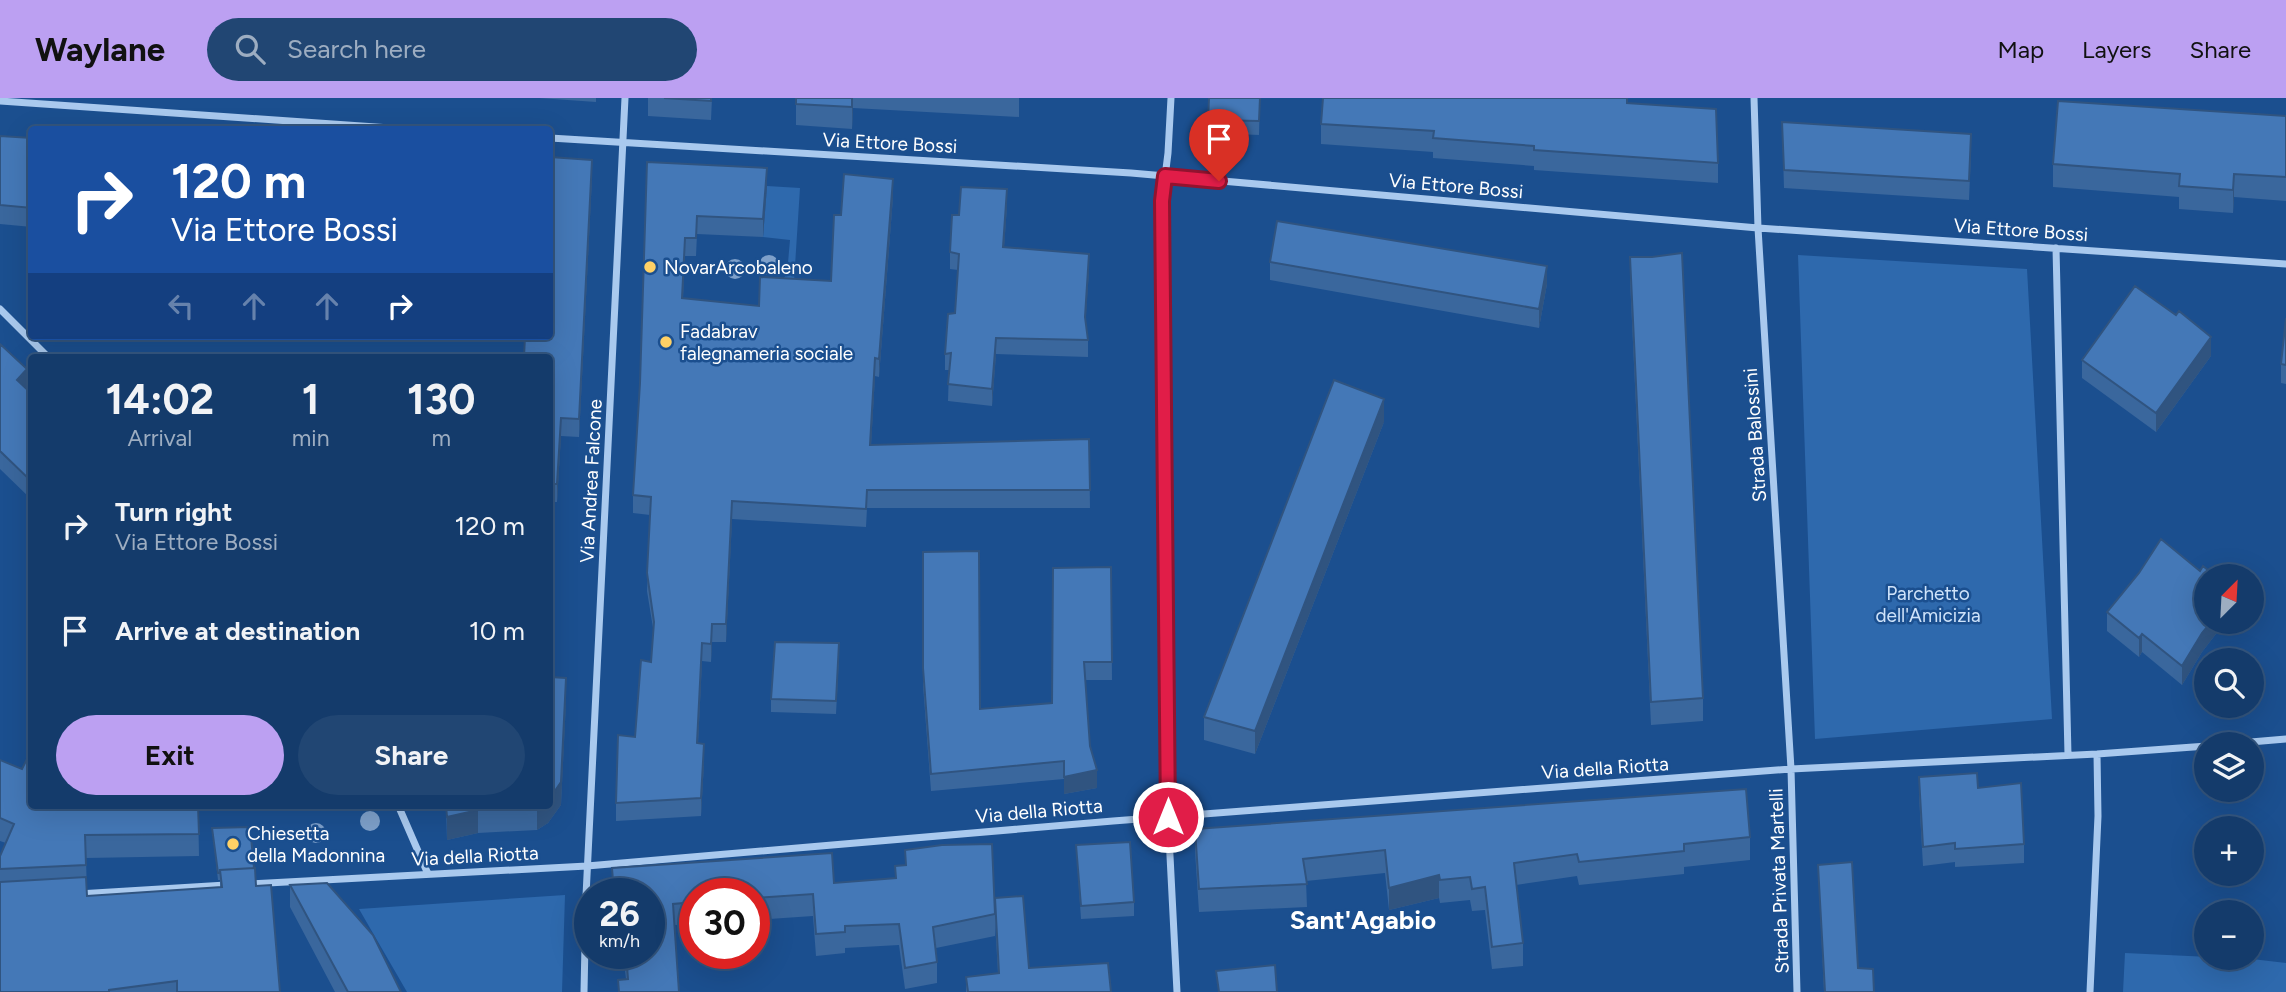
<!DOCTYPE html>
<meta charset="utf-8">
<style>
:root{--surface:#143b6b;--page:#214673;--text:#f1f3f6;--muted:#9dadc1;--line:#33557e;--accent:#bca0f2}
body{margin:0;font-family:Figtree,sans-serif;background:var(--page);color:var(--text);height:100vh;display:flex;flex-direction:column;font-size:26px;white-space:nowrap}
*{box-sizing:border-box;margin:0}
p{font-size:23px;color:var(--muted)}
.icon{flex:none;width:38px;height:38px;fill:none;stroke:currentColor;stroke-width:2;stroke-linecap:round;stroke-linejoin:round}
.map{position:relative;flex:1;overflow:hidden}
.panel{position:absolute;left:28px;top:256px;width:525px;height:455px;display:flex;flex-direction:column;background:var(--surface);border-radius:7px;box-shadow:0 7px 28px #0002,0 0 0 2px var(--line)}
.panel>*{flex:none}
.guide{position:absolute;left:28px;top:28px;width:525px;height:214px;border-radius:7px;box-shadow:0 7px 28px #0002,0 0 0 2px var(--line);background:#1a4fa0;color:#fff;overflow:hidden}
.needle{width:46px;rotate:24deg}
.fabs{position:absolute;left:2194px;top:466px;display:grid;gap:14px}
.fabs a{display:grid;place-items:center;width:70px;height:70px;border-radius:50%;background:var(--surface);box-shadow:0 7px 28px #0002,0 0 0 2px var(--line);font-size:35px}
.speed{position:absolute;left:574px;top:780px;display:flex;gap:14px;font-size:35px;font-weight:700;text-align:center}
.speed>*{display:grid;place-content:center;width:91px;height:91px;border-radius:50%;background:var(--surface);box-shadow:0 7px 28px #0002,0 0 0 2px var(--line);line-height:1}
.speed small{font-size:18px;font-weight:400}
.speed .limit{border:10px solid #d22;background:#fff;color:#111}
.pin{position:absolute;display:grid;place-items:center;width:60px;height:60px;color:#fff;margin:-72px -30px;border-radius:50% 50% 50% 0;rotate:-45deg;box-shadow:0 0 7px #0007}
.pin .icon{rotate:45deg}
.me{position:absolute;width:77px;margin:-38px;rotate:0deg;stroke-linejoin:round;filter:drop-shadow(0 0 5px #0008)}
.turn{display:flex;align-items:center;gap:24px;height:147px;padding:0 28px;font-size:32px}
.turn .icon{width:91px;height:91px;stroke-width:2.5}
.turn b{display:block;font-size:49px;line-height:60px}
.lanes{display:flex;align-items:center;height:66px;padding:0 28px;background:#0003;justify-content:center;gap:35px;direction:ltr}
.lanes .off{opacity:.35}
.eta{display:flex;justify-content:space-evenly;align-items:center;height:119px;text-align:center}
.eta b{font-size:42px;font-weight:700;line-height:49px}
.primary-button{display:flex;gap:14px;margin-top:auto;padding:14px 28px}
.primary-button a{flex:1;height:80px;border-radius:42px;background:var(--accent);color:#111;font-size:28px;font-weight:700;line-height:80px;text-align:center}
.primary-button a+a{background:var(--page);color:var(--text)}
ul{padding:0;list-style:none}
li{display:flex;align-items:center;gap:21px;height:105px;padding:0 28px}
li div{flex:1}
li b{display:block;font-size:26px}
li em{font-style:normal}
header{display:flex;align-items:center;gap:42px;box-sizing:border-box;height:98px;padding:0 35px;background:var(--accent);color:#111}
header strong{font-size:33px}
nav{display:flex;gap:38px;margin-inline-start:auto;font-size:24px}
.search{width:490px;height:63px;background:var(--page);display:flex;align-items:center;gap:18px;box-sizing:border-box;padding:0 24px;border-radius:38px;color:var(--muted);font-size:26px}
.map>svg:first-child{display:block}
.green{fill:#2e69ad}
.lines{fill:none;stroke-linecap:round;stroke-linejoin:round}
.street{stroke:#a9c9ee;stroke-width:7}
.tree{fill:#7ea0ca}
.wall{fill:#3a679d}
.shaded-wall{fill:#305480}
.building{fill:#4478b7;stroke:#305480;stroke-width:2}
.route-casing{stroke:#92132f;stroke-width:18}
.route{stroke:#e11d48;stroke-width:12}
.poi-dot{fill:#ffd166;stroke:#1b4f8f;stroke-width:2.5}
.labels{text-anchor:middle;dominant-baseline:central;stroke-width:5;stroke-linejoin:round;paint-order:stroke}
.street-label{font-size:19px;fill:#fff;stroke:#1b4f8f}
.poi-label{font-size:19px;fill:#fff;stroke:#1b4f8f;text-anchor:start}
.park-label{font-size:19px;fill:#cfe3fa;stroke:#1b4f8f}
.district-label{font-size:26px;font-weight:bold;fill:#fff;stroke:#1b4f8f}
</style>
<header>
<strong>Waylane</strong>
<div class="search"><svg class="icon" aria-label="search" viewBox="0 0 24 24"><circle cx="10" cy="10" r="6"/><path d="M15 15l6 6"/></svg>Search here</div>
<nav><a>Map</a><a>Layers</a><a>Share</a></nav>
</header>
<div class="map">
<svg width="2286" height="894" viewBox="0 0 2286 894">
<rect width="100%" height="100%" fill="#1b4f8f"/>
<path class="green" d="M767 88 800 90 793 199 779 186 787 176 790 142 763 139Z
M1798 157 2027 171 2052 621 1815 641Z
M565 797 562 894H407L359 811Z
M2125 855 2252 861 2286 865V894H2123Z"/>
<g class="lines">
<path class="street" d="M1171 0 1168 55 1162 103 1168 719 1177 894
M1754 0 1758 130 1791 671 1797 894
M0 3 419 32
M550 40 1131 75 1758 130 2286 166
M2056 150 2068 657
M0 211 48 259
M2227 646 2286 641
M398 707 428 776
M249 786 587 768 1113 723 1791 671 2097 656 2207 648
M78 796 226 787
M584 894 586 798 625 0
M2090 894 2098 718 2097 656"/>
</g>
<g class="tree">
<circle cx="769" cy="167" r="10"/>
<circle cx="735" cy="171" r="10"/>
<circle cx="370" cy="723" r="10"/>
<circle cx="316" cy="735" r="10"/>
</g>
<path class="wall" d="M539 0H596V4Z
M648 0H712L711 22 648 18Z
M796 0H1019V19L853 10 852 31 796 27Z
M1209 0H1260L1259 37 1208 35Z
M1627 5 1718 65V85L1534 72V68L1433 60V54L1321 46V26Z
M2286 18V103L2234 99 2233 115 2179 111V99L2053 89V66Z
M1782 24 1971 55 1969 102 1784 90Z
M0 38 32 40V129L0 126Z
M647 64 767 88 763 139 697 136 696 158H685L683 200 759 208 831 183 841 117 893 99 879 279 875 278 871 347 1089 341 1090 410H867L866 429 732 421 726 544H712L711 564 702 563 698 646 704 664 701 718 616 723V705L635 639 651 564 654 536 647 493 650 417 633 415V397L640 285Z
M592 79 579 339 561 338 557 404H550V259Z
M1007 108 1004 149 1089 173 1085 225 1088 242V259L996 256 992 308 948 303 949 272H945V256L955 215 958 172 950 171V154L959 117Z
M1630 159 1703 600V623L1651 627 1630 182Z
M1270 164 1547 186 1539 230 1270 182Z
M2176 217 2211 258 2156 334 2082 280V262Z
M2286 220V286L2281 285V266Z
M0 246 27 289 26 291 32 296V402L0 371Z
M1384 324 1255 656 1204 642V619Z
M923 454 980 611 1052 605 1111 469 1112 582H1085L1090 648 1097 690 1064 696V681L931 693 923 587Z
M2107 514 2207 523H2226L2202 554 2182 587 2142 554 2139 559 2107 533Z
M839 558 836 616 771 614V601Z
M566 603 561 707 548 725 537 732 478 735 447 742 446 707Z
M0 662 22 671 198 707 199 758 86 760 87 798 220 790V782H218L212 730 254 770 256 788 280 894H0V758L6 745 0 743Z
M1919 679 1978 690 2024 746V765L1955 769V764L1923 768 1919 698Z
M1195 731 1750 739V762L1684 769V776L1579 787 1577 778 1516 787 1523 845V868L1492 871 1485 812 1472 813 1470 802 1440 805 1439 800 1389 812 1385 775 1306 783 1307 809 1199 814 1195 753Z
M1076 747 1134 804V818L1081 821Z
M905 752 995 811 1029 870 1111 894H966V879L998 875 995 824V838L936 850 937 864V885L905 891 899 847 845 850V855L816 858 813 818 754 822V796H695V826L675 827 679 894H618V882L626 881 623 856H649V796H612V770L834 785 895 780V768L905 767Z
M1818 767 1858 870 1874 894H1824Z
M290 787 401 894H335L290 809Z"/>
<path class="shaded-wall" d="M852 0 853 10 852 31Z
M592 62V79L579 339V321Z
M767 70V88L763 139V121Z
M2234 76V99L2233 115V92Z
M893 81V99L879 279V261Z
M1007 91V108L1003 166V149Z
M685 140V158L682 218V200Z
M1089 156V173L1085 236V219Z
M1547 168V186L1539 230V211Z
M2211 239V258L2156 334V315Z
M996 240V256L992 308V291Z
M875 260V278L870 365V347Z
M27 271V289L17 300V282Z
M1384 301V324L1255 656V633Z
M561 320V338L557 404V386Z
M732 403V421L726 544V526Z
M2212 523H2226L2202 554 2182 587V568L2202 535Z
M712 526V544L711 564V546Z
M2142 536V554L2139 559V540Z
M702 545V563L697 663V645Z
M566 580V603L561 707 548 725 537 732V709L540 707H550V700Z
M704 646V664L701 718V700Z
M1097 672V690L1064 696V679Z
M478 712V735L447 742V719Z
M1439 777V800L1389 812V790Z"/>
<path class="building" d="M664 0H711V3Z
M796 0H852V9L796 6Z
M1209 0H1260L1259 23 1208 22Z
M1323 0H1627V5L1716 11 1718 65 1534 52V48L1433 40 1434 33 1321 26Z
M2058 3 2286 18V79L2234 76 2233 92 2179 88 2180 76 2053 66Z
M1782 24 1971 36 1969 83 1784 72Z
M171 29 205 32H171Z
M0 38 32 40V110L0 107Z
M550 59 592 62 579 321 561 320 557 386H550V259H524L525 238H550Z
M647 64 767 70 763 121 697 118 696 140H685L682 200 759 208 760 179 831 183 834 117H841L844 76 893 81 879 261 875 260 870 347 1089 341 1090 392H867L866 411 732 403 726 526H712L711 546 702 545 697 645 704 646 701 700 616 705 618 637 635 639 641 562 651 564 654 524 647 475 651 399 633 397 640 285Z
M961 89 1007 91 1003 149 1089 156 1085 219 1088 242 996 240 992 291 948 286 951 255 945 256 948 216 955 215 959 156 950 154 952 117H959Z
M1277 123 1547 168 1539 211 1270 164Z
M1682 155 1703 600 1651 604 1630 159H1652Z
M2135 188 2176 217 2179 213 2211 239 2156 315 2082 262Z
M2286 220V267L2281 266Z
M0 246 27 271 17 282 32 296V384L0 353Z
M1334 282 1384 301 1255 633 1204 619Z
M2161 441 2200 473 2203 468 2215 478H2207V523H2212L2202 535 2182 568 2142 536 2139 540 2107 514 2139 475Z
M979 453 980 611 1052 605 1053 470 1111 469 1112 564H1084L1090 648 1097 672 1064 679V663L931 676 923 570V454Z
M775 544 839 545 836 603 771 601Z
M550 579 566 580 561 684 550 700Z
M32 651V707H198L199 736 85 737 86 767 0 771V758L14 726 0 720V662L22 671Z
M1977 675 1978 690 2021 685 2024 746 1955 751V745L1923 749 1919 679Z
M1746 691 1750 739 1684 746V753L1579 764 1577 756 1514 765 1523 845 1492 849 1485 789 1472 791 1470 779 1440 782 1439 777 1389 790 1385 752 1303 761 1307 786 1199 791 1195 731Z
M446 707H540L537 709 478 712 447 719Z
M250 729 254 770 220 772V775H218L212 730Z
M1130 744 1134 804 1081 808 1076 747Z
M992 746 995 816 933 829 937 864 905 870 899 826 845 828V834L816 836 813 796 754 800V796H695V804L673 806 679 894H619L618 882 628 881 626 856H649V796H614L612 770 832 755 834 785 896 780 895 768 906 767 905 752 942 747Z
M1852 764 1858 870 1873 871 1874 894H1825L1818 767Z
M255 770 256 788 271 787 280 894H177V883L109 892V894H0V784L86 779 87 798 222 789 220 772Z
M327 785 373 837 401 894H348L290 787Z
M1023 798 1029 870 1108 865 1111 894H968L966 879 999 875 995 800Z
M1275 867 1277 894H1219L1216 873Z"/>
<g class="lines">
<defs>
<path id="route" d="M1168 719 1162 103 1165 78 1219 83"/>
</defs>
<use href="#route" class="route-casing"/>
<use href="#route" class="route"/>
</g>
<g class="poi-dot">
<circle cx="650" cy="169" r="7"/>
<circle cx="666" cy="244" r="7"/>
<circle cx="233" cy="746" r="7"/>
</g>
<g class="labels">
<g class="street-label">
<text transform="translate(890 45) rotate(3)">Via Ettore Bossi</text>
<text transform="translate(1456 88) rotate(5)">Via Ettore Bossi</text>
<text transform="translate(2021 132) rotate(4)">Via Ettore Bossi</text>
<text transform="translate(1755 337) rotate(-94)">Strada Balossini</text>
<text transform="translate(591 383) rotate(-87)">Via Andrea Falcone</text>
<text transform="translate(1605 670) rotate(-4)">Via della Riotta</text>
<text transform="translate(1039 713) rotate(-5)">Via della Riotta</text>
<text transform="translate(475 758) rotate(-3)">Via della Riotta</text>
<text transform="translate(1779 783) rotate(-92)">Strada Privata Martelli</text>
</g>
<g class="poi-label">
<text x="664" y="169">NovarArcobaleno</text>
<text x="680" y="233">Fadabrav<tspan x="680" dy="22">falegnameria sociale</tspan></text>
<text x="247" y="735">Chiesetta<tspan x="247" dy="22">della Madonnina</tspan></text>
</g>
<g class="park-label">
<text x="1928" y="495">Parchetto<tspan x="1928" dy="22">dell'Amicizia</tspan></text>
</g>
<g class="district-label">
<text x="1363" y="822">Sant'Agabio</text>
</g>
</g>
</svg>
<div class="fabs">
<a><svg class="needle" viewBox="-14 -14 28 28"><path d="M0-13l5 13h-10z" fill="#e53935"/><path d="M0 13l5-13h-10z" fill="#9dadc1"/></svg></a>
<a><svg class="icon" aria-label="search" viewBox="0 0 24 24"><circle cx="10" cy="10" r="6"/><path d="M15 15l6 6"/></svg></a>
<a><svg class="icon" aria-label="layers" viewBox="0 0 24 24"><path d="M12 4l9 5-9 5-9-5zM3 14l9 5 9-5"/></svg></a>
<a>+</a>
<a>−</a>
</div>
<div class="speed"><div>26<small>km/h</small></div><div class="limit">30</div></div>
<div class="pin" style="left:1219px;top:83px;background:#d93025"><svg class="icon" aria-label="arrive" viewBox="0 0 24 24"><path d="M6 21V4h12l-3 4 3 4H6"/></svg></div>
<svg class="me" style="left:1168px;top:719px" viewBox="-20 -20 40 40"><circle r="17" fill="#e11d48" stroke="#fff" stroke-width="3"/><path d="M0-11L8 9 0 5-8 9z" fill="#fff"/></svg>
<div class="guide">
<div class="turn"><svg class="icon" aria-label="right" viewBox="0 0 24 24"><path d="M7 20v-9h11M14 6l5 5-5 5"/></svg><div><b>120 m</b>Via Ettore Bossi</div></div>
<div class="lanes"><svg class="icon off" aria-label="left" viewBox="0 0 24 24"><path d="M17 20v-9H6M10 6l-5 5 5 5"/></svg><svg class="icon off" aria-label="ahead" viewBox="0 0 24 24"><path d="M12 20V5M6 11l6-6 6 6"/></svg><svg class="icon off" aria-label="ahead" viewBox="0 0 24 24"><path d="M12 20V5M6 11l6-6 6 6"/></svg><svg class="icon" aria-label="right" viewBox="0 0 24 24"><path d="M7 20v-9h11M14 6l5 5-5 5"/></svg></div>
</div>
<section class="panel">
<div class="eta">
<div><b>14:02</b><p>Arrival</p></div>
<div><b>1</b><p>min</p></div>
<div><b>130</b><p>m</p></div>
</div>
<ul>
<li><svg class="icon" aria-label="right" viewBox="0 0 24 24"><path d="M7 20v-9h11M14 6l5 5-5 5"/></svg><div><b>Turn right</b><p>Via Ettore Bossi</p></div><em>120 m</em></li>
<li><svg class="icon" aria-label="arrive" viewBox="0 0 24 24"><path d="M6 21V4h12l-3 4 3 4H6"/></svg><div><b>Arrive at destination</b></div><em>10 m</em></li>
</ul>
<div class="primary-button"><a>Exit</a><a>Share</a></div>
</section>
</div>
